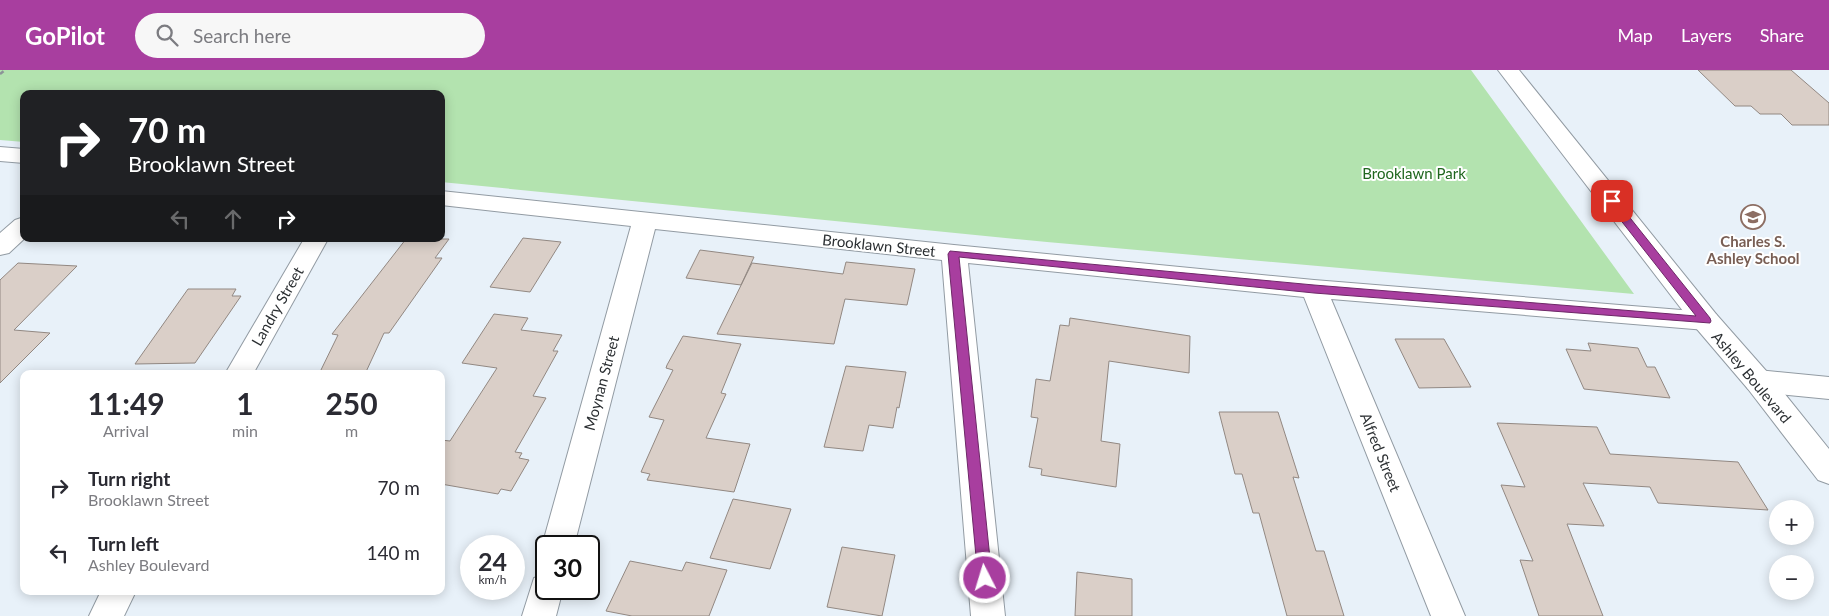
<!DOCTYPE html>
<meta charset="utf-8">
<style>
:root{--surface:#fff;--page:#f7f7f7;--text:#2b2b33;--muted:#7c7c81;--accent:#a83e9f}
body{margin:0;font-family:Lato,sans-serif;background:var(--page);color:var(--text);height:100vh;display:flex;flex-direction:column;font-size:19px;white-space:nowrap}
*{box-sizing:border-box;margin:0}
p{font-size:16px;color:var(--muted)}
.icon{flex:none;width:28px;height:28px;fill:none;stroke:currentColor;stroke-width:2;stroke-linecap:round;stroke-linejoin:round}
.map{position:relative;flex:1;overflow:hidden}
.details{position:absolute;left:20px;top:300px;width:425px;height:225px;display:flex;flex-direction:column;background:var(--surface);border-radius:10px;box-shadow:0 2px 12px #0003}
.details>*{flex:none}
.guide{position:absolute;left:20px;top:20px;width:425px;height:152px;border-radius:10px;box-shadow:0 2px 12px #0003;background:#202124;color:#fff;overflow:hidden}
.tools{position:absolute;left:1769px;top:430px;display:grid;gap:10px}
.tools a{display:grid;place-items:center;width:45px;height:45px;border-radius:50%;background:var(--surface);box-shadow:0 2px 12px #0003;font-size:25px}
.speed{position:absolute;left:460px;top:465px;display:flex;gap:10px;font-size:25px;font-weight:700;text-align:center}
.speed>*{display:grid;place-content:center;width:65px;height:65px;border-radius:50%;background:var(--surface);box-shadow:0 2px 12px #0003;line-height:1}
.speed small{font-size:12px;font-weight:400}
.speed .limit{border:2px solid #111;border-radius:8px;background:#fff;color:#111}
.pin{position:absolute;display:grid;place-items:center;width:42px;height:42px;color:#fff;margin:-21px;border-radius:10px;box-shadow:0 2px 8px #0006}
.me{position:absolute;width:55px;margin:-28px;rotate:355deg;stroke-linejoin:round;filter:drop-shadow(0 0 4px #0008)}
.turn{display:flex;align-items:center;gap:18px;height:105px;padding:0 25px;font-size:22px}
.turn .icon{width:65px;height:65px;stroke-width:2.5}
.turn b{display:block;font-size:35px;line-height:42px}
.lanes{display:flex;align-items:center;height:48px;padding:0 25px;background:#0003;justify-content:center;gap:25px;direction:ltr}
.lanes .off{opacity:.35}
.eta{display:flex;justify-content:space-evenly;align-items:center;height:85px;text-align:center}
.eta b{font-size:30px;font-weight:700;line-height:35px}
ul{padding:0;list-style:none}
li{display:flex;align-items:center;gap:15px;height:65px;padding:0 25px}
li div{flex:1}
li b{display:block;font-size:19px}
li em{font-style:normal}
header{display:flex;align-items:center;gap:30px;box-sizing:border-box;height:70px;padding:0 25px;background:var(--accent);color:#fff}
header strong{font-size:24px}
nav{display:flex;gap:28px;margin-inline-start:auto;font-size:18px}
.search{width:350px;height:45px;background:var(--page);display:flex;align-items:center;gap:12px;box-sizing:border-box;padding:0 18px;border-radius:28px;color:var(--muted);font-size:19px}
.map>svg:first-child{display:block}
.green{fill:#b3e3af}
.building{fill:#dacfc8;stroke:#928882}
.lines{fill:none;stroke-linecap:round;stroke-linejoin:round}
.minor-casing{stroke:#929ba3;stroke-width:2}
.secondary-casing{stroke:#929ba3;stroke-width:2}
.path{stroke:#8c9398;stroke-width:2.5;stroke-dasharray:4.5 2;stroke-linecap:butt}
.minor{fill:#fff;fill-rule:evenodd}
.secondary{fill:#fff;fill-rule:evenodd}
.route{fill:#a83e9f;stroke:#6d2867}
.labels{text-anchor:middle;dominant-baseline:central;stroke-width:4;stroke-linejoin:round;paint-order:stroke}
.park-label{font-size:15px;fill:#1f661e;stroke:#fff}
.education-label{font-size:15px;font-weight:bold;fill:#785e54;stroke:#fff}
.street-label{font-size:15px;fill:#2b2f32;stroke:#fff}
</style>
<header>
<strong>GoPilot</strong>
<div class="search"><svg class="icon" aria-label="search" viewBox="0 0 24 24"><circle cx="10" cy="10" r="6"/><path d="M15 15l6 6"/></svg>Search here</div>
<nav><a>Map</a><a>Layers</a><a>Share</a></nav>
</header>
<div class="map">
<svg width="1829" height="546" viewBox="0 0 1829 546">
<rect width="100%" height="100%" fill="#e8f1f9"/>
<path class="green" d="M0 0H1471L1634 224 1047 172 441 112V24H24V72L0 70Z"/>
<path class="building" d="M1698 0H1791L1829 33V55H1792L1781 44H1760L1751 36H1735Z
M523 168 561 172 530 222 490 217Z
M406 169H449L435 188H442L389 263H384L365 304H319L338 265 332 264Z
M700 180 754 187 741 215 686 208Z
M846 192 915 199 907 235 845 229 834 274 717 264 752 193 843 204Z
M18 193 77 196 14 260 50 263 0 313V210Z
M188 219H236L232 226H241L195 293 135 294Z
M494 244 528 248 521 260 562 265 553 281H558L533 326 546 328 515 382 522 383 519 388 529 390 511 421 501 419 498 424 441 414V370L450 371 497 298 462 293Z
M1070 248 1190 266 1189 303 1109 291 1101 371 1120 374 1116 417 1041 405 1042 399 1029 397 1038 348 1031 347 1036 309 1050 311 1060 255 1069 256Z
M683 266 741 274 721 323 726 324 706 368 750 374 734 422 647 410 650 404 641 402 664 350 649 347 673 300 666 298 667 295Z
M1395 269H1444L1471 317 1419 318Z
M1588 273 1638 278 1647 297H1655L1670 328 1584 319 1566 279 1591 281Z
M846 296 906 302 899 338 897 337 893 358 869 355 863 381 824 377Z
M1219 342H1278L1299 408 1293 407 1316 481H1324L1344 546H1287L1259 443H1253L1242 404H1235Z
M1497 353 1597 357 1610 384 1738 392 1768 440 1658 433 1650 417 1583 413 1604 456 1567 454 1603 546H1539L1520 490 1533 491 1501 415 1525 417Z
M733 429 791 439 770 499 710 488Z
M842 477 895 485 882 546 827 537Z
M630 491 682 501 686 492 727 500 709 546H632L606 541Z
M1077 502 1132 509V546H1075Z"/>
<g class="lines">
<defs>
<path id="minor" d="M0 77 24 79V93L0 91Z
M441 121 954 175 1314 210 1706 242 1716 244 1719 251 1716 258 1706 260 1331 229 1465 546H1431L1304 227 968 193 1005 546H971L942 190 655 159 574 476H546V486L542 476 631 156 441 135Z
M24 147V169L9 183 0 185V163L15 150Z
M304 169H328L253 304H225Z
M1758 300 1829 307V329L1758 322 1748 319 1744 311 1748 303Z
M546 504V519H563L556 546H522L534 508Z
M101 521H136L124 546H89Z"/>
<path id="secondary" d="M1498 0H1519L1716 244 1768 303 1829 379V414L1818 410 1748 319 1696 258Z"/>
</defs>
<use href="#minor" class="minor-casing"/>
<use href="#secondary" class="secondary-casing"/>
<path class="path" d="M0 4 5 0"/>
<use href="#minor" class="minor"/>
<use href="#secondary" class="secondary"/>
</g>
<path class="route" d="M1612 128 1615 129 1710 248 1711 251 1710 253 1314 223 959 187 992 508 990 512 985 514 980 512 978 508 948 184 950 181 1314 215 1696 246 1608 134 1607 131Z"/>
<defs>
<symbol id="school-ring" viewBox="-11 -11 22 22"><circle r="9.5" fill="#fff" stroke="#8d6e63" stroke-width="1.5"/><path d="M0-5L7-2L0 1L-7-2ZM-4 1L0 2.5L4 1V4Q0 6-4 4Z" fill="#8d6e63"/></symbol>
</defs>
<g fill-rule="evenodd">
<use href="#school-ring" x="1739" y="133" width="28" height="28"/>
</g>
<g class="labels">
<g class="park-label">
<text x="1414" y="103">Brooklawn Park</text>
</g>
<g class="education-label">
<text x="1753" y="171">Charles S.<tspan x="1753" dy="17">Ashley School</tspan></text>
</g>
<g class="street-label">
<text transform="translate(879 175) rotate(6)">Brooklawn Street</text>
<text transform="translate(277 236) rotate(-60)">Landry Street</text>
<text transform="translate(1752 307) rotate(50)">Ashley Boulevard</text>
<text transform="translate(601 313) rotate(-75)">Moynan Street</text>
<text transform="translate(1381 382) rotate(68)">Alfred Street</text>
</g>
</g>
</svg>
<div class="tools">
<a>+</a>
<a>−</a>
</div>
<div class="speed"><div>24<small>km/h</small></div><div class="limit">30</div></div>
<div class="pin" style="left:1612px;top:131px;background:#d93025"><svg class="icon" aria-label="arrive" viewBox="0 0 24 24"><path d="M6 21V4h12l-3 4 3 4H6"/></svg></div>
<svg class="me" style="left:985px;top:508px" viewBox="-20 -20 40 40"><circle r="17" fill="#a83e9f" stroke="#fff" stroke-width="3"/><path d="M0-11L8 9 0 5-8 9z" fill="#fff"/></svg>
<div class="guide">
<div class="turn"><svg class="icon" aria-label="right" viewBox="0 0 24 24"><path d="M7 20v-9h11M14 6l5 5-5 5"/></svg><div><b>70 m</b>Brooklawn Street</div></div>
<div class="lanes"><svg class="icon off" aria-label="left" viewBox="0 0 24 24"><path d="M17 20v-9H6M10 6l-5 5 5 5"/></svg><svg class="icon off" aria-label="ahead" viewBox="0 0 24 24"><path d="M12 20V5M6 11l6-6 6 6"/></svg><svg class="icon" aria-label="right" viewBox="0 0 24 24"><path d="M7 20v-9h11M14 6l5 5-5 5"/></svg></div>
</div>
<section class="details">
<div class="eta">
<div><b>11:49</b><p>Arrival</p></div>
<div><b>1</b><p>min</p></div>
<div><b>250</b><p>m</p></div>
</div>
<ul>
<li><svg class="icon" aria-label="right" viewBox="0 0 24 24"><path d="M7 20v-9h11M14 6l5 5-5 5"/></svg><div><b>Turn right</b><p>Brooklawn Street</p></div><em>70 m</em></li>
<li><svg class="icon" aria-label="left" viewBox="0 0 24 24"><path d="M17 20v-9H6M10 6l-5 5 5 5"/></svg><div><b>Turn left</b><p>Ashley Boulevard</p></div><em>140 m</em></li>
</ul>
</section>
</div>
